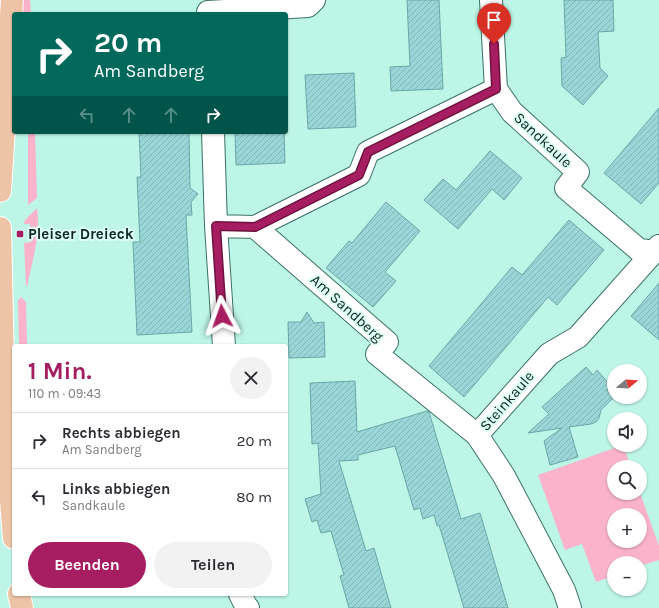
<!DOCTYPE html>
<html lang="de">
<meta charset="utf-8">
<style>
:root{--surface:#fff;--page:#f2f2f3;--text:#2b2b33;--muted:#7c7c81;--line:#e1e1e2;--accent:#a71d61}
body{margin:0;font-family:Karla,sans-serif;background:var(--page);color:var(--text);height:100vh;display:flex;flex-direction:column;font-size:15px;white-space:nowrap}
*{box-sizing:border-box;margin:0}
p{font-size:13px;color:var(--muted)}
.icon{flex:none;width:22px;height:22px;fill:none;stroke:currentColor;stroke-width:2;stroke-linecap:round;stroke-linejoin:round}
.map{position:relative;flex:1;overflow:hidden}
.details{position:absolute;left:12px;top:344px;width:276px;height:252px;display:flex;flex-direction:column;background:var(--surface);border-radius:4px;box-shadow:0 1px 3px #0004}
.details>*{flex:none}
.guide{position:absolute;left:12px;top:12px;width:276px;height:122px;border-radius:4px;box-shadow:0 1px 3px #0004;background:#00695c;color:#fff;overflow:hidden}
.needle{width:26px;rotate:72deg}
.controls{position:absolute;left:607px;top:364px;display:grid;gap:8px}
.controls a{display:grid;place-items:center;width:40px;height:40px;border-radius:50%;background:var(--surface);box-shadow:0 1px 3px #0004;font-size:20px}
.pin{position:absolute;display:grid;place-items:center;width:34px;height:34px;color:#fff;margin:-41px -17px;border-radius:50% 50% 50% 0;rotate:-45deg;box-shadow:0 0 4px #0007}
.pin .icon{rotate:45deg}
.me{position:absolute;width:44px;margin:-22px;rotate:356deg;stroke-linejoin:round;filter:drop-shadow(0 0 3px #0008)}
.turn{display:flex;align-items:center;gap:14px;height:84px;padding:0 16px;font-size:18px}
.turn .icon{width:52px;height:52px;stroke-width:2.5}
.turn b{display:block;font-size:28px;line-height:34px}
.lanes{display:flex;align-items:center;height:38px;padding:0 16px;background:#0003;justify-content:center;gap:20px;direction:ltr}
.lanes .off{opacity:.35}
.round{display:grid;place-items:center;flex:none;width:42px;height:42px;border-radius:21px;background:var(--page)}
.summary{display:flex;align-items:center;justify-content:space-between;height:68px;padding:0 16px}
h1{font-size:24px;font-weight:700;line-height:30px;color:var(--accent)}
.cta{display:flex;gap:8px;margin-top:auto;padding:8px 16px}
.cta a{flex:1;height:46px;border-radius:24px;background:var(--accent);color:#fff;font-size:16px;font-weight:700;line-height:46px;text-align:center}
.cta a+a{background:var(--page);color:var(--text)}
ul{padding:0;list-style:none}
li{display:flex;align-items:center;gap:12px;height:56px;padding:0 16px;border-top:1px solid var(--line)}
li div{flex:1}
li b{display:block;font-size:15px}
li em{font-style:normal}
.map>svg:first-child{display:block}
.green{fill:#fab3cb;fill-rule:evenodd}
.building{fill:url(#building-hatch);stroke:#6ca7a8}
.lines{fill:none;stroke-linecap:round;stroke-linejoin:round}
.minor-casing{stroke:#3b7165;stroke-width:24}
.major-casing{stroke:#fff;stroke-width:24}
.minor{stroke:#fff;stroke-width:22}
.major{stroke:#edc4a6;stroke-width:22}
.route-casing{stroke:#6d133f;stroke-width:10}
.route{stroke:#a71d61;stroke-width:7}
.poi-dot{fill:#a71d61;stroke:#dcfef4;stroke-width:1.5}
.labels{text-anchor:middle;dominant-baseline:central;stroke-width:4;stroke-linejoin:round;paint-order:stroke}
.street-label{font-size:15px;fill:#0e241f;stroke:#dcfef4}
.poi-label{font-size:15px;font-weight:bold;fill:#0e241f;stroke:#dcfef4;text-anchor:start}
</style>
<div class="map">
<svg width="659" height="608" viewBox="0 0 659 608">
<defs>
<pattern id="building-hatch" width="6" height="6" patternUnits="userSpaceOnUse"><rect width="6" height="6" fill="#9ad6d7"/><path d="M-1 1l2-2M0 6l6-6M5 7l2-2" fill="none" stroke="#84b8b8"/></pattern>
</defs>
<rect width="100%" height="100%" fill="#bdf6e7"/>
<path class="green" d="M22 0H30L31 14H22Z
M28 132H35L37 198 28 205Z
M37 208C41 234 32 262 27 287L26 285 24 243 31 242 30 224H24L25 220Z
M21 297 26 302 27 346H19L18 301Z
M623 445 631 467H614V493H640L659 546V560L640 566V563H614V576L596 582 582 544 565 550 538 475ZM614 515H640V541H614Z"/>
<path class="building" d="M407 0H439L443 89 391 91 390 67 410 66Z
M564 0H613L614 31 598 32 600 68 608 76 583 105 562 86 561 58 566 57Z
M354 73 356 127 308 129 305 75Z
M659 108V183L641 204 604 173Z
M139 132H189L190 188 198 194 191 202 192 215H186L192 332 137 335 133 242H140L137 177H141Z
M235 132H284L285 163 236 165Z
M490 151 522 178 504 200 492 189 458 229 424 200 443 179 456 190Z
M386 202 420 231 385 272 396 281 373 307 326 268 349 241 352 243Z
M569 220 604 250 557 305 548 297 464 397 429 366 512 267 522 275Z
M659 283V340L631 316Z
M307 312 314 323 324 322 325 357 289 358 288 322H301Z
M586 367 593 375 597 370 611 386 607 390 613 398 601 410 599 418 596 422 591 424 569 427 578 457 550 465 544 441 562 428 528 433 549 414 542 407Z
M355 381 357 432 427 411 429 412 461 519 480 513 508 608H464L439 525 437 526 434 515 423 519 420 508 414 510 395 446 358 455V460L339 461 366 551 374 548 391 608H349L340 576 344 575 331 531 321 533 317 520 312 522 305 499 321 494 318 443 312 444 310 383Z"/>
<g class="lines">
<defs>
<path id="minor" d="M491 0 496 89 512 112 578 172 566 188 639 250 659 252
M208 12 308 6 314 0
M213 132 216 226 224 346
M216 226 255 227 359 175 368 152 496 89
M255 227 387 342 377 354 477 435
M240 594 246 606 248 608
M570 608 564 590 504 476 477 435 549 354 578 337 659 246"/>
<path id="major" d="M0 191 12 0
M0 228 4 412 14 538
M19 594 22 608"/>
</defs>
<use href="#minor" class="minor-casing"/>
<use href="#major" class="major-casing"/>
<use href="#minor" class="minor"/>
<use href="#major" class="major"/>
</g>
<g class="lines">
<defs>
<path id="route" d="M222 316 216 226 255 227 359 175 368 152 496 89 494 44"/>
</defs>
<use href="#route" class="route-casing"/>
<use href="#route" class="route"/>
</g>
<rect class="poi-dot" x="16" y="230" width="8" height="8" rx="2"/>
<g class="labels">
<g class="street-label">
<text transform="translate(543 140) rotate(43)">Sandkaule</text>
<text transform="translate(347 308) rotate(42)">Am Sandberg</text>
<text transform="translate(507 401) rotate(-49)">Steinkaule</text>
</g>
<g class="poi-label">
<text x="28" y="234">Pleiser Dreieck</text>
</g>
</g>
</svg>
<div class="controls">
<a><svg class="needle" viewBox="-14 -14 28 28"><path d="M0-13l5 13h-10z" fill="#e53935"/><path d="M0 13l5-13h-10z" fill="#7c7c81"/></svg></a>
<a><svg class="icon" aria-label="sound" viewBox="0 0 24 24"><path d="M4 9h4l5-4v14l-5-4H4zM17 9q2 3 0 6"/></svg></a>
<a><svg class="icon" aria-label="search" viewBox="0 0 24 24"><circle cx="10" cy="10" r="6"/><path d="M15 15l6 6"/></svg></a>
<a>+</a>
<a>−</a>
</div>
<div class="pin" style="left:494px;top:44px;background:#d93025"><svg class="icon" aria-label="arrive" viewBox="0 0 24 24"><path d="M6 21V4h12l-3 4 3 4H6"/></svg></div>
<svg class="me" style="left:222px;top:316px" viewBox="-20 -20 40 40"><path d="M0-17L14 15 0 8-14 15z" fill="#a71d61" stroke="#fff" stroke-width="4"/></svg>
<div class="guide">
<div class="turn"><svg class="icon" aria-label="right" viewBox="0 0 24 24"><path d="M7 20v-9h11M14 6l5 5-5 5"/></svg><div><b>20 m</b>Am Sandberg</div></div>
<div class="lanes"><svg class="icon off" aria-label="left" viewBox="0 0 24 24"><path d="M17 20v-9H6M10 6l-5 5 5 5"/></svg><svg class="icon off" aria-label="ahead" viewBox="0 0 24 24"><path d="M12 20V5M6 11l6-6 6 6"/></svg><svg class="icon off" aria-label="ahead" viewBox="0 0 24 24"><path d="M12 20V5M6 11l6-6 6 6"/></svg><svg class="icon" aria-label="right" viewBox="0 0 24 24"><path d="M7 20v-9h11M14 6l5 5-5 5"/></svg></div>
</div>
<section class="details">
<div class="summary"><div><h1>1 Min.</h1><p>110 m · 09:43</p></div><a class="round"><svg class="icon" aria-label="close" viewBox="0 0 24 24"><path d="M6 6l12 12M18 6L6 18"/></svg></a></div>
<ul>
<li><svg class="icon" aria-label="right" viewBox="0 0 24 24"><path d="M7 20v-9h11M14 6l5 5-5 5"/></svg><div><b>Rechts abbiegen</b><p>Am Sandberg</p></div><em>20 m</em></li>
<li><svg class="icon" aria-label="left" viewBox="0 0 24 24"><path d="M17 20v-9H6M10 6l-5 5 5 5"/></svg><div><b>Links abbiegen</b><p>Sandkaule</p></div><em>80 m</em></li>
</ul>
<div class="cta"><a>Beenden</a><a>Teilen</a></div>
</section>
</div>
